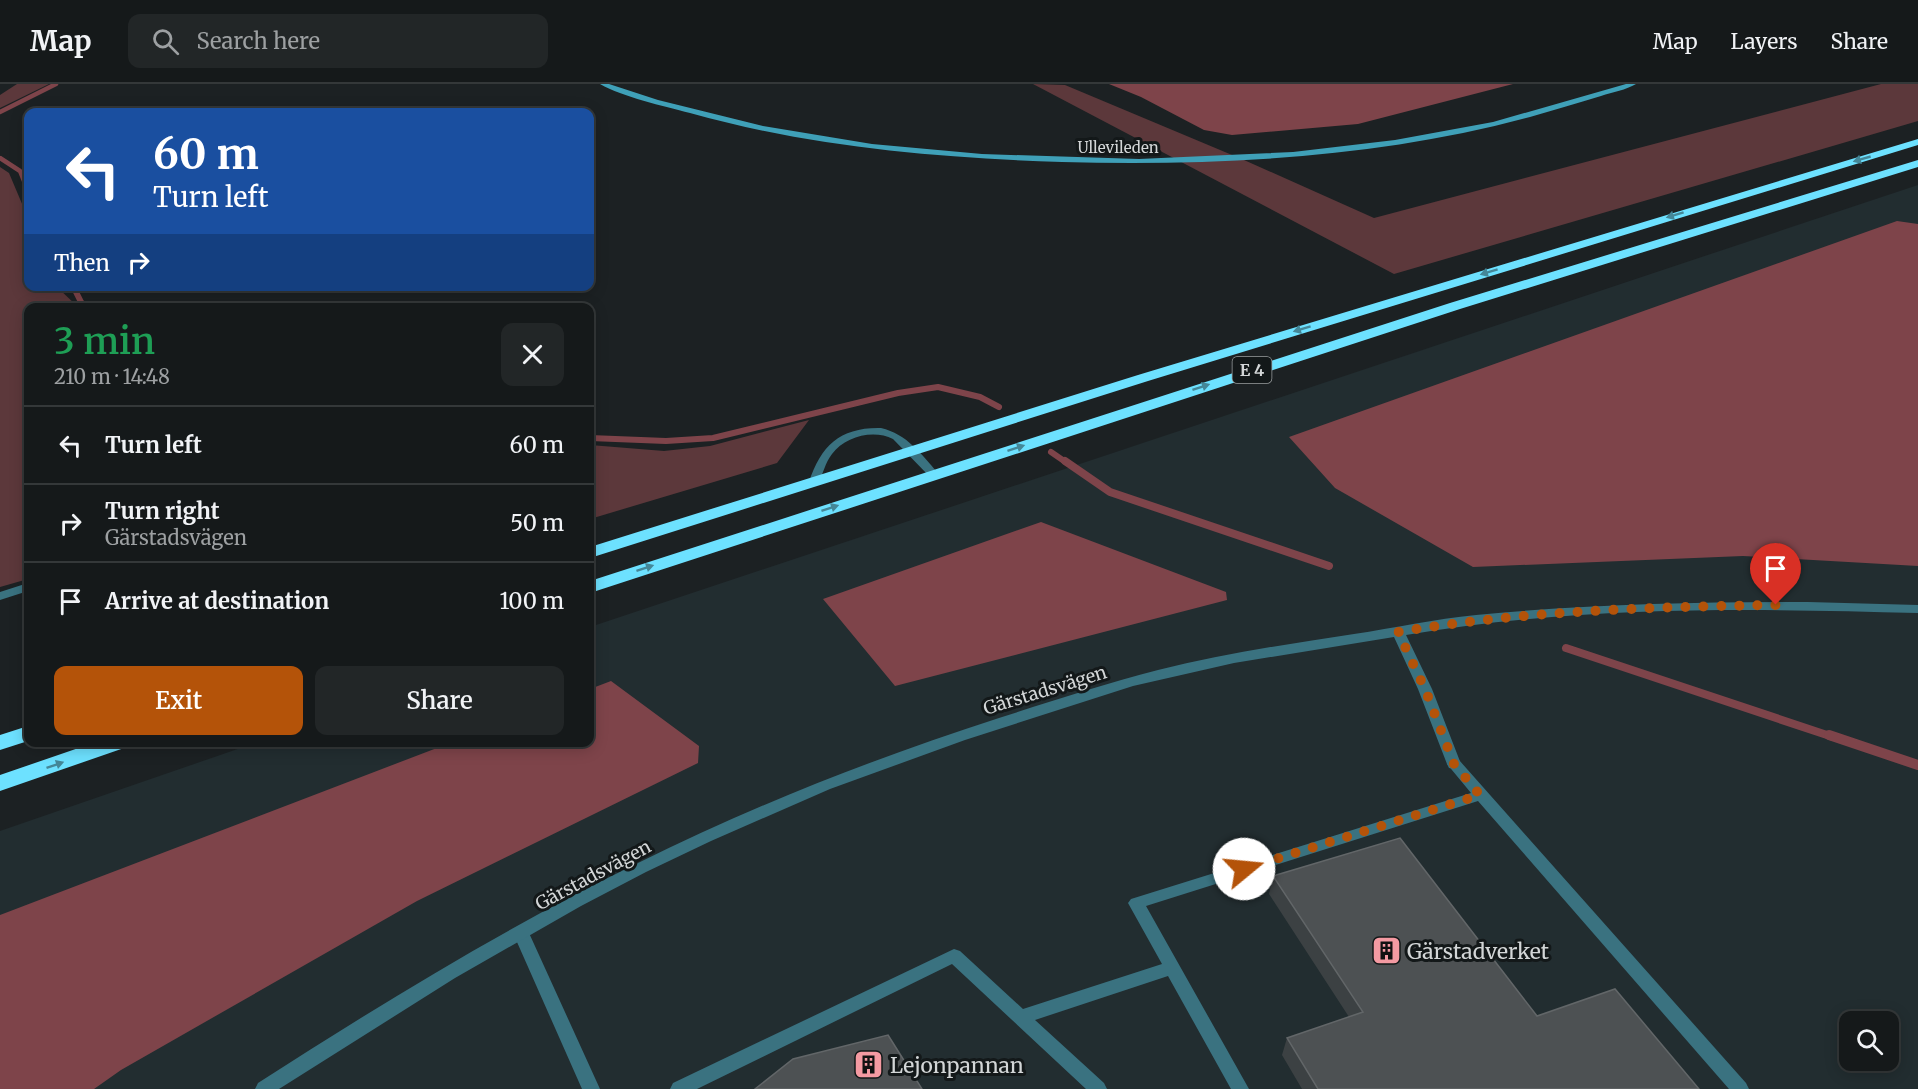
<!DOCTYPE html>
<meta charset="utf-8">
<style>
:root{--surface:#15191a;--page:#222627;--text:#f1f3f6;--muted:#9da0a2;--line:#343839;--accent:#b45309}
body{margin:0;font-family:Merriweather,serif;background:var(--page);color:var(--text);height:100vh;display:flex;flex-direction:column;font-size:22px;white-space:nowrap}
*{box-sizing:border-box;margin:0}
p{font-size:20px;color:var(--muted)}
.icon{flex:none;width:33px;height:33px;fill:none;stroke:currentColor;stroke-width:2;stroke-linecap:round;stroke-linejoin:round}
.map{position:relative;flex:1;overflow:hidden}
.side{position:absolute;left:24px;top:219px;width:570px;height:444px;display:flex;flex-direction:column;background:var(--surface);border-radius:12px;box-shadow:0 3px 15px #0003,0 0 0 2px var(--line)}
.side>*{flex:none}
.guide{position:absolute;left:24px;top:24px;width:570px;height:183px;border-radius:12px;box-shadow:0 3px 15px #0003,0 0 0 2px var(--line);background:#1a4fa0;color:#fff;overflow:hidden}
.fabs{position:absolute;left:1839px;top:927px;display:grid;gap:12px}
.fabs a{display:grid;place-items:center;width:60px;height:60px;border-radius:12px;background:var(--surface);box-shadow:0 3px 15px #0003,0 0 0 2px var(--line);font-size:30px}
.pin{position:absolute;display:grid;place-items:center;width:51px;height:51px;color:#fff;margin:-62px -26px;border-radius:50% 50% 50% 0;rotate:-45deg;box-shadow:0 0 6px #0007}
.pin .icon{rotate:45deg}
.me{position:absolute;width:66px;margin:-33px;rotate:73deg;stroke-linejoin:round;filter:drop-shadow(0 0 4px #0008)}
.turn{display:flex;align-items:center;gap:21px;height:126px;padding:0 30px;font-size:27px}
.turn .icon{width:78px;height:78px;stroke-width:2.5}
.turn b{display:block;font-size:42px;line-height:51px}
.then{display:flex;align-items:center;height:57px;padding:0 30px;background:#0003;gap:12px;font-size:22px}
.round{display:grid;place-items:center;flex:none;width:63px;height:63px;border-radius:12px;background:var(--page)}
.headline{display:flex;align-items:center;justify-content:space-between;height:102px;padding:0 30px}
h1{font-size:36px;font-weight:600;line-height:45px;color:#1e9e55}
.button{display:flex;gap:12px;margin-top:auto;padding:12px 30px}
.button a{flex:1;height:69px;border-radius:12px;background:var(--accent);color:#fff;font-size:24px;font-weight:600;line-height:69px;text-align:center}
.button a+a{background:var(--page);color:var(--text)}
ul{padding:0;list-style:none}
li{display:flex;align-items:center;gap:18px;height:78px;padding:0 30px;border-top:2px solid var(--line)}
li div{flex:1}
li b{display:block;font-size:22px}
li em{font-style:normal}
header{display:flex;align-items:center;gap:36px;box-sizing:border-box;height:84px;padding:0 30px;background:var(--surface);border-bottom:2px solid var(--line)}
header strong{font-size:28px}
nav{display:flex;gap:33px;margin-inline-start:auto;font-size:21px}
.search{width:420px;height:54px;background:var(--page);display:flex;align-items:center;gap:15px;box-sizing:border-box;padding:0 21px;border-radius:12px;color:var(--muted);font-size:22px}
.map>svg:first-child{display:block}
.built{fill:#222d30;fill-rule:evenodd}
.green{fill:#5c383b}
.water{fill:#7e444a}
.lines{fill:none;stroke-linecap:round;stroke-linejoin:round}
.stream-far3{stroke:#7e444a;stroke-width:4.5}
.stream-far2{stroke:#7e444a;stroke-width:6}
.stream-far1{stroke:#7e444a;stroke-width:8}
.stream{stroke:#7e444a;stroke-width:10}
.service{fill:#3a7280;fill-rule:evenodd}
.minor{fill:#3a7280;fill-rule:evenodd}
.secondary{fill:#3fa0b8;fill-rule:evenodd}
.motorway{fill:#6de1ff;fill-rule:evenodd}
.wall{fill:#3c4143}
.building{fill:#4d5153;stroke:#626668;stroke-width:1.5}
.oneway{fill:#448798}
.route{stroke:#b45309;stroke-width:10;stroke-dasharray:0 18}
.labels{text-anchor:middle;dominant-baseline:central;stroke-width:6;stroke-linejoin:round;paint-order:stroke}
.far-street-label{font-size:15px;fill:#d3d6d7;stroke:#131819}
.shield{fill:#131819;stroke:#999d9e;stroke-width:1.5}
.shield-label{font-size:16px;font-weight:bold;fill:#d3d6d7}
.street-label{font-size:18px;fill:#d3d6d7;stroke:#131819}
.near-poi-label{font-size:21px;fill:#d3d6d7;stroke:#131819;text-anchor:start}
</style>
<header>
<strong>Map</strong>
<div class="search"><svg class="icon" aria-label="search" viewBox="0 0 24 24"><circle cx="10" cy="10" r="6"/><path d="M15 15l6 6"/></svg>Search here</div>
<nav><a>Map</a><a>Layers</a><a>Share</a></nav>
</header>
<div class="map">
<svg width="1918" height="1005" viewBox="0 0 1918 1005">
<rect width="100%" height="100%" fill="#1c2123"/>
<path class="built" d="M1918 101V1005H0V747L255 659 590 658V543ZM1850 938H1888V976H1850Z"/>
<path class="green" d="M17 0H49L0 24V11Z
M1033 0 1065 1 1244 76 1374 134 1881 0H1918V37L1394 190Z
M0 83 9 89 28 134V202L57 203 78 223 28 224V495L0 503Z
M809 336 777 379 590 435V361L664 367 710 362Z"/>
<path class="water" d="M1109 0H1513L1358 40 1232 51 1204 46 1141 13Z
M1897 137 1918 140V482L1743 472 1473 483 1335 404 1289 353Z
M1041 438 1226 508 1227 516 895 602 823 515Z
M611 597 699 662 698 679 417 817 121 986 94 1005H0V831L450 659 590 658V605Z"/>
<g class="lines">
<path class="stream-far3" d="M0 28 56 0
M0 74 20 87 28 107"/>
<path class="stream-far2" d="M73 202 81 218 87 224
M590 354 666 357 713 354 898 309 938 303 980 313 999 323
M1051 368 1067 379"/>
<path class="stream-far1" d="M1065 377 1110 408 1329 482
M1566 564 1833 653"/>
<path class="stream" d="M1829 651 1918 681"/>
<path class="service" d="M881 344C907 350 921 370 938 389L939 391 938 393H930L893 355C874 345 845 352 832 370 825 379 823 390 818 400H810L809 398C821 361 841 343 881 344Z
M1454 675 1459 676 1746 999 1749 1005H1729L1478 717 1146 822 1249 1005H1231L1168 892 1035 936 1104 999 1107 1005H1086L952 880 697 1005H670L673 999 954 865 960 867 1023 925 1162 880 1128 819 1131 815 1471 709 1447 680 1449 676Z
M521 842 527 844 529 849 600 1005H582L513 849 515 844Z"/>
<path class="minor" d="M28 499V507L0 516V508Z
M1808 518 1918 521V529C1747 524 1575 522 1406 551L1432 605 1461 680 1459 684 1454 685 1449 684 1447 680 1418 605 1394 553 1234 579 1133 602 965 656 830 705 711 757 646 788 581 822 455 894 279 1005H255L258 999C381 920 506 843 638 779 755 721 875 674 999 634 1052 617 1104 600 1158 586 1222 570 1288 560 1354 550 1394 544 1435 535 1476 531 1587 520 1697 518 1808 518Z"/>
<path class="secondary" d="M600 0H609L658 16 763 42 872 60 982 70 1139 75 1293 68 1395 56 1493 38 1626 0H1636C1626 6 1613 8 1601 12 1578 19 1554 26 1530 33 1379 74 1219 82 1062 78 938 74 811 63 690 29 663 22 623 13 600 0Z"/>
<path class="motorway" d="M1918 55V61L1148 297 590 474V463L1138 291Z
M1918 76V83L1460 225 590 509V497L1450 219Z
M28 642V657L0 666V651Z
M96 658H130L127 663 0 707V691Z"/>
</g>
<path class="wall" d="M1273 792 1537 932 1699 1005H1302L1282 971 1287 954 1349 933 1269 810Z"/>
<path class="building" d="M1400 754 1537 932 1615 905 1699 1005H1318L1287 954 1363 928 1273 792Z
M888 951 922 1005H755L793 975Z"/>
<defs><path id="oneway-solid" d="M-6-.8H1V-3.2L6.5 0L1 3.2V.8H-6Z" transform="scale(1.5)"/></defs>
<g class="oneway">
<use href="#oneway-solid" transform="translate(1862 75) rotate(164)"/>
<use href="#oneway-solid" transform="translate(1675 131) rotate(163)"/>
<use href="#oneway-solid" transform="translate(1489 188) rotate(163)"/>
<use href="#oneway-solid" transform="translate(1302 245) rotate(163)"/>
<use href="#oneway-solid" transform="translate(1201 303) rotate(-18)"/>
<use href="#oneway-solid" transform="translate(1016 364) rotate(-18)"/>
<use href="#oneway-solid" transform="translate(830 424) rotate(-18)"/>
<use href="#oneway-solid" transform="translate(645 484) rotate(-18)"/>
<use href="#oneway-solid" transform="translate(55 681) rotate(-19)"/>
</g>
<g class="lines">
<path class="route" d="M1244 785 1480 711 1454 680 1425 605 1398 548C1524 527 1649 523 1776 521"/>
</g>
<defs>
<symbol id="building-square" viewBox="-11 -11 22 22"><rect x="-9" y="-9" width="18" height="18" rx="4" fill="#f49aa2" stroke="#131819"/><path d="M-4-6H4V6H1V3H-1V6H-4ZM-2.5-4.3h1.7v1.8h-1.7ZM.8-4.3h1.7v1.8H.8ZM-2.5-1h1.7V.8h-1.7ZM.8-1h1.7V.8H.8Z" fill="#111"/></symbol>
</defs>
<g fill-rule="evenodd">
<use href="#building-square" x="1370" y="850" width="33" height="33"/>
<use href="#building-square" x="852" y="964" width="33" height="33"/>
</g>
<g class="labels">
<g class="far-street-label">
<text x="1118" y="63">Ullevileden</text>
</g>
<rect class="shield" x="1232.5" y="273" width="39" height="26" rx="4.5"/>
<g class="shield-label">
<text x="1252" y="286">E 4</text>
</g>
<g class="street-label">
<text transform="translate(1045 606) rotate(-17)">Gärstadsvägen</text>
<text transform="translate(593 791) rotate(-28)">Gärstadsvägen</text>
</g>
<g class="near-poi-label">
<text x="1407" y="867">Gärstadverket</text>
<text x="890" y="981">Lejonpannan</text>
</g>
</g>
</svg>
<div class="fabs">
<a><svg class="icon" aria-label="search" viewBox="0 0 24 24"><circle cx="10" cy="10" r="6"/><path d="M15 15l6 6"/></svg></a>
</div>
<div class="pin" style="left:1776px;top:521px;background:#d93025"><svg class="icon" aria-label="arrive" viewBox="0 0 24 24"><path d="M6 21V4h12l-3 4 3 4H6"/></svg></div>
<svg class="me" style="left:1244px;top:785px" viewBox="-20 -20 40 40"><circle r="19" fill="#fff"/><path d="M0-13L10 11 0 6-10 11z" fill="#b45309"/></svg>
<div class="guide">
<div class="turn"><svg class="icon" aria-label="left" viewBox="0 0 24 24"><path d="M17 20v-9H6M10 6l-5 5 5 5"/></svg><div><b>60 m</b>Turn left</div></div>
<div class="then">Then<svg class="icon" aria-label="right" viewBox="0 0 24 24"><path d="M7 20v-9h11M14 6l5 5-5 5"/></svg></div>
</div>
<section class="side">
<div class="headline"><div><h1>3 min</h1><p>210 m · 14:48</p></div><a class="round"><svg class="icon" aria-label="close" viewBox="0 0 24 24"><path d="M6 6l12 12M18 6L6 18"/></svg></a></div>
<ul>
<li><svg class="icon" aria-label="left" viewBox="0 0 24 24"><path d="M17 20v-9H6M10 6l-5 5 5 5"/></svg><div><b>Turn left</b></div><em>60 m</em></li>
<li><svg class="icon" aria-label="right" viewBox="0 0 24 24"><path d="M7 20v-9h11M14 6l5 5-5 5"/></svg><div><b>Turn right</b><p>Gärstadsvägen</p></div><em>50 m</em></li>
<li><svg class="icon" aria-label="arrive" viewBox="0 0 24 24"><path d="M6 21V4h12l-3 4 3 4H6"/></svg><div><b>Arrive at destination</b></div><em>100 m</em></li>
</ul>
<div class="button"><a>Exit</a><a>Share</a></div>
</section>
</div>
